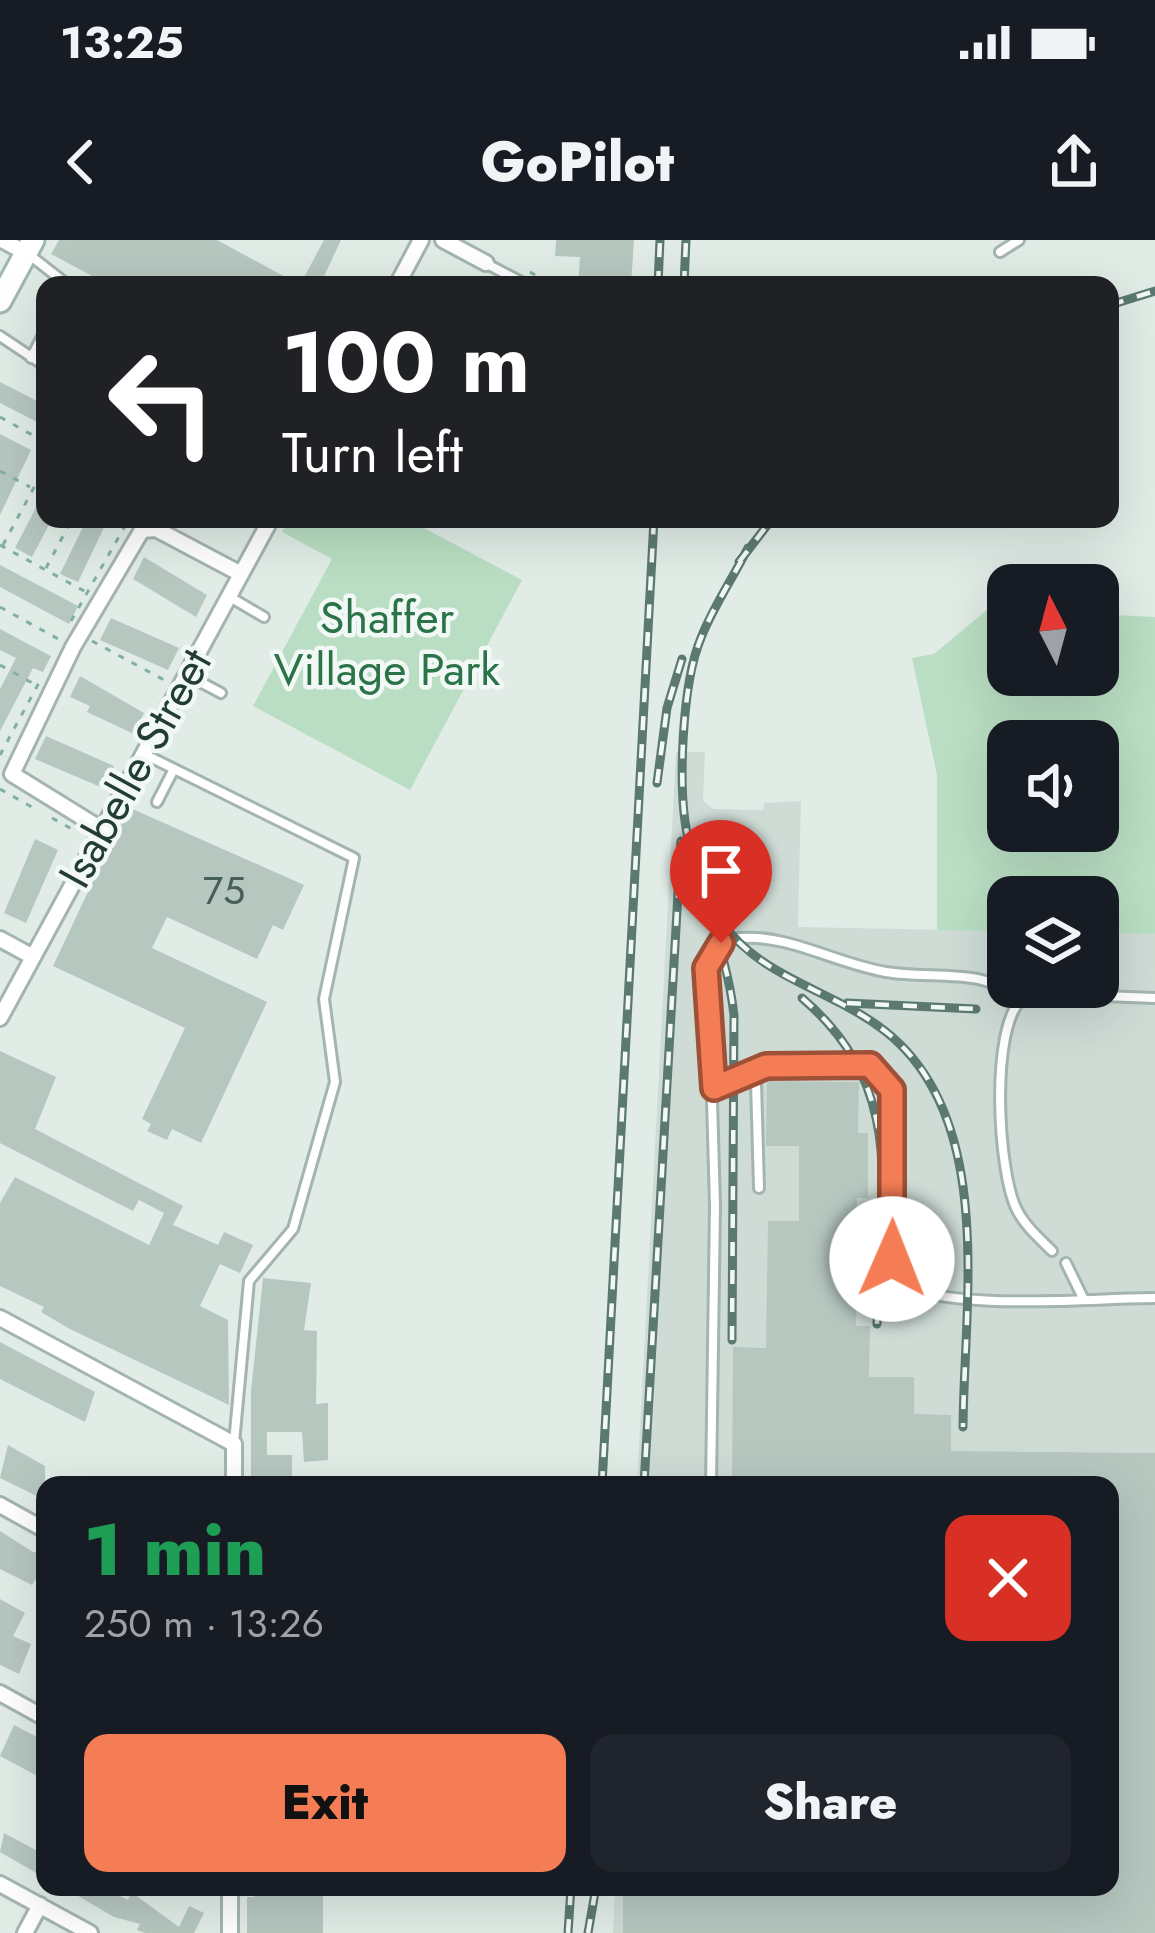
<!DOCTYPE html>
<meta charset="utf-8">
<style>
:root{--surface:#171b24;--page:#20242c;--text:#f1f3f6;--muted:#9ea1a6;--accent:#f47d56}
body{margin:0;font-family:Jost,sans-serif;background:var(--page);color:var(--text);height:100vh;display:flex;flex-direction:column;font-size:45px;white-space:nowrap}
*{box-sizing:border-box;margin:0}
p{font-size:39px;color:var(--muted)}
.icon{flex:none;width:66px;height:66px;fill:none;stroke:currentColor;stroke-width:2;stroke-linecap:round;stroke-linejoin:round}
.map{position:relative;flex:1;overflow:hidden}
.side{position:absolute;left:36px;top:1236px;width:1083px;height:420px;display:flex;flex-direction:column;background:var(--surface);border-radius:24px;box-shadow:0 12px 48px #0002}
.side>*{flex:none}
.hud{position:absolute;left:36px;top:36px;width:1083px;height:252px;border-radius:24px;box-shadow:0 12px 48px #0002;background:#202124;color:#fff;overflow:hidden}
.needle{width:78px;rotate:354deg}
.tools{position:absolute;left:987px;top:324px;display:grid;gap:24px}
.tools a{display:grid;place-items:center;width:132px;height:132px;border-radius:24px;background:var(--surface);box-shadow:0 12px 48px #0002;font-size:60px}
.pin{position:absolute;display:grid;place-items:center;width:102px;height:102px;color:#fff;margin:-123px -51px;border-radius:50% 50% 50% 0;rotate:-45deg;box-shadow:0 0 12px #0007}
.pin .icon{rotate:45deg}
.me{position:absolute;width:132px;margin:-66px;rotate:1deg;stroke-linejoin:round;filter:drop-shadow(0 0 9px #0008)}
.turn{display:flex;align-items:center;gap:42px;height:252px;padding:0 48px;font-size:54px}
.turn .icon{width:156px;height:156px;stroke-width:2.5}
.turn b{display:block;font-size:84px;line-height:102px}
.round{display:grid;place-items:center;flex:none;width:126px;height:126px;border-radius:24px;background:var(--page)}
.overview{display:flex;align-items:center;justify-content:space-between;height:204px;padding:0 48px}
h1{font-size:72px;font-weight:800;line-height:90px;color:#1e9e55}
.button{display:flex;gap:24px;margin-top:auto;padding:24px 48px}
.button a{flex:1;height:138px;border-radius:24px;background:var(--accent);color:#111;font-size:48px;font-weight:800;line-height:138px;text-align:center}
.button a+a{background:var(--page);color:var(--text)}
.status{display:flex;justify-content:space-between;align-items:center;height:84px;padding:0 60px;background:var(--surface);direction:ltr}
.status svg{height:33px;fill:currentColor}
header{display:flex;justify-content:space-between;align-items:center;height:156px;padding:0 48px;background:var(--surface);font-size:54px;font-weight:800}
.map>svg:first-child{display:block}
.built{fill:#cfdcd6}
.green{fill:#b9dec3;fill-rule:evenodd}
.building{fill:#b6c7c0}
.lines{fill:none;stroke-linecap:round;stroke-linejoin:round}
.lane-casing{stroke:#a4b4ae;stroke-width:14}
.street-casing{stroke:#a4b4ae;stroke-width:20}
.secondary-casing{stroke:#9fb8af;stroke-width:27}
.path{stroke:#81b0a1;stroke-width:3;stroke-dasharray:6 9;stroke-linecap:butt}
.lane{stroke:#fff;stroke-width:8}
.street{stroke:#fff;stroke-width:14}
.secondary{stroke:#fff;stroke-width:21}
.rail-casing{stroke:#5b7971;stroke-width:9}
.rail{stroke:#f2f8f5;stroke-width:4.5;stroke-dasharray:14;stroke-linecap:butt}
.route-casing{stroke:#9f5138;stroke-width:30}
.route{stroke:#f47d56;stroke-width:21}
.labels{text-anchor:middle;dominant-baseline:central;stroke-width:9;stroke-linejoin:round;paint-order:stroke}
.number-label{font-size:39px;fill:#466058}
.park-label{font-size:45px;fill:#2a7447;stroke:#f2f8f5}
.street-label{font-size:45px;fill:#213d35;stroke:#f2f8f5}
</style>
<div class="status"><b>13:25</b><svg viewBox="0 0 49 12"><path d="M0 12V9h3v3zM5 12V6h3v6zM10 12V3h3v9zM15 12V0h3v12zM26 1h20v11H26zM47 4h2v5h-2z"/></svg></div>
<header><svg class="icon" aria-label="back" viewBox="0 0 24 24"><path d="M15 5l-7 7 7 7"/></svg>GoPilot<svg class="icon" aria-label="share" viewBox="0 0 24 24"><path d="M12 15V3M7 8l5-5 5 5M5 13v7h14v-7"/></svg></header>
<div class="map">
<svg width="1155" height="1693" viewBox="0 0 1155 1693">
<rect width="100%" height="100%" fill="#e1ece7"/>
<path class="built" d="M676 512H705L703 561 714 569 763 570 764 563 801 561 798 687 1008 691V747H1098V693L1155 694V1693H613L615 1647H1110V1245H637Z"/>
<path class="green" d="M289 279H407L522 340 410 550 253 466 332 319 282 292Z
M989 368 1008 369V435H1098V374L1155 377V694L1098 693V657H1008V691L937 690V535L912 418 934 414ZM1008 501H1098V591H1008Z"/>
<path class="building" d="M59 0H217L300 45 324 0H341L320 45H109L51 14Z
M556 0H634L631 45H578L580 17 555 16Z
M0 142 45 165V186L0 163Z
M0 194 31 210 0 275Z
M45 250V279H52L32 317 15 308Z
M87 279H108L78 342 60 334Z
M144 317 207 355 196 377 133 339Z
M0 325 78 366 69 384 0 347Z
M111 378 179 408 168 430 100 400Z
M0 389 51 416 43 432 33 428 0 491V449L16 418 0 410Z
M80 436 144 473 134 494 87 472 90 466 70 457Z
M46 496 114 526 103 548 35 519Z
M128 567 304 645 283 690 273 685 257 719 167 677 152 708 267 762 201 903 172 889 167 900 147 891 151 884 142 879 185 788 53 726Z
M35 599 58 610 26 683 4 673Z
M0 811 56 837 35 889 183 966 173 985 218 1005 224 992 253 1005 240 1033 220 1024 200 1066 228 1080 229 1165 68 1088 41 1072 44 1067 0 1046V963L15 937 149 1005 164 973 139 960 133 971 0 903Z
M767 841 859 842 858 893H868V958H857L856 1086H870L869 1137H914V1174L951 1175V1211L1155 1213V1693H623V1650L644 1647H1110V1245H732L733 1107 766 1108 768 981H799V906H766Z
M263 1038 311 1043 304 1090 317 1091 316 1164 328 1163V1220L304 1222 302 1192H267V1215H292V1245H251V1151Z
M0 1102 95 1152 85 1182 0 1139Z
M8 1205 45 1226V1260L0 1238Z
M0 1291 33 1312 45 1313V1341L37 1337 32 1345 0 1329Z
M0 1359 25 1373 13 1396 31 1404 19 1434 0 1425Z
M14 1485 45 1501V1540L0 1516Z
M4 1593 45 1615V1638L0 1612Z
M63 1647H101L128 1660 131 1652 179 1687 189 1666 204 1673 194 1693H145L137 1690 140 1684 114 1677Z
M254 1647 323 1650V1693H247V1657H254Z"/>
<g class="lines">
<defs>
<path id="lane" d="M1000 12 1019 0
M27 13 68 45
M487 24 527 45
M0 96 45 126
M31 118 45 91
M230 357 264 377
M187 435 221 453
M144 514 354 618 324 759 335 842 293 989 249 1041 234 1203
M157 562 174 529
M1021 760C990 791 998 929 1016 968 1024 985 1038 997 1052 1011
M1021 760 1050 754 1155 758
M716 848 766 826
M759 948 756 842 766 826 870 825 892 851V1019L898 1043C949 1072 1092 1058 1155 1058
M1066 1023 1083 1058
M711 1245 715 966 708 718C716 706 724 700 739 698 789 694 837 724 886 732 932 740 984 726 1021 760"/>
<path id="street" d="M2 0 26 13
M443 0 486 23
M397 45 421 0
M101 589 12 534 73 407 142 290 156 289 241 334
M0 699 33 717
M0 778 271 279
M0 1078 234 1204V1245
M0 1265 45 1290
M0 1453 45 1478
M0 1644 90 1693
M25 1693 40 1665
M230 1693V1647"/>
<path id="secondary" d="M0 61 33 0"/>
</defs>
<use href="#lane" class="lane-casing"/>
<use href="#street" class="street-casing"/>
<use href="#secondary" class="secondary-casing"/>
<path class="path" d="M530 32 545 41
M0 177 45 202
M0 231 30 247
M0 305 86 352
M3 305 45 227
M46 328 72 279
M0 367 62 401
M71 381 129 279
M92 401 168 442
M0 425 36 445
M0 515 42 437
M0 549 37 570
M52 578 72 589"/>
<use href="#lane" class="lane"/>
<use href="#street" class="street"/>
<use href="#secondary" class="secondary"/>
<defs>
<path id="rail" d="M658 45 660 0
M684 45 686 0
M1110 65 1155 51
M739 322 772 279
M657 543 667 468 682 419
M720 680C762 740 830 748 885 791 996 878 964 1061 963 1187
M802 758C910 850 879 957 877 1084
M847 763 976 769
M732 1100 734 775C727 713 702 659 688 598 677 550 682 443 701 398 713 367 733 338 748 308
M602 1245 654 279
M644 1245 681 601
M640 1649V1647
M568 1693 571 1647
M588 1693 596 1647"/>
</defs>
<use href="#rail" class="rail-casing"/>
<use href="#rail" class="rail"/>
</g>
<g class="lines">
<defs>
<path id="route" d="M721 703 706 728 714 848 766 826 870 825 892 850V1019"/>
</defs>
<use href="#route" class="route-casing"/>
<use href="#route" class="route"/>
</g>
<g class="labels">
<g class="number-label">
<text x="224" y="650">75</text>
</g>
<g class="park-label">
<text x="387" y="377">Shaffer<tspan x="387" dy="52">Village Park</tspan></text>
</g>
<g class="street-label">
<text transform="translate(135 528) rotate(-61)">Isabelle Street</text>
</g>
</g>
</svg>
<div class="tools">
<a><svg class="needle" viewBox="-14 -14 28 28"><path d="M0-13l5 13h-10z" fill="#e53935"/><path d="M0 13l5-13h-10z" fill="#9ea1a6"/></svg></a>
<a><svg class="icon" aria-label="sound" viewBox="0 0 24 24"><path d="M4 9h4l5-4v14l-5-4H4zM17 9q2 3 0 6"/></svg></a>
<a><svg class="icon" aria-label="layers" viewBox="0 0 24 24"><path d="M12 4l9 5-9 5-9-5zM3 14l9 5 9-5"/></svg></a>
</div>
<div class="pin" style="left:721px;top:703px;background:#d93025"><svg class="icon" aria-label="arrive" viewBox="0 0 24 24"><path d="M6 21V4h12l-3 4 3 4H6"/></svg></div>
<svg class="me" style="left:892px;top:1019px" viewBox="-20 -20 40 40"><circle r="19" fill="#fff"/><path d="M0-13L10 11 0 6-10 11z" fill="#f47d56"/></svg>
<div class="hud">
<div class="turn"><svg class="icon" aria-label="left" viewBox="0 0 24 24"><path d="M17 20v-9H6M10 6l-5 5 5 5"/></svg><div><b>100 m</b>Turn left</div></div>
</div>
<section class="side">
<div class="overview"><div><h1>1 min</h1><p>250 m · 13:26</p></div><a class="round" style="background:#d93025;color:#fff"><svg class="icon" aria-label="close" viewBox="0 0 24 24"><path d="M6 6l12 12M18 6L6 18"/></svg></a></div>
<div class="button"><a>Exit</a><a>Share</a></div>
</section>
</div>
